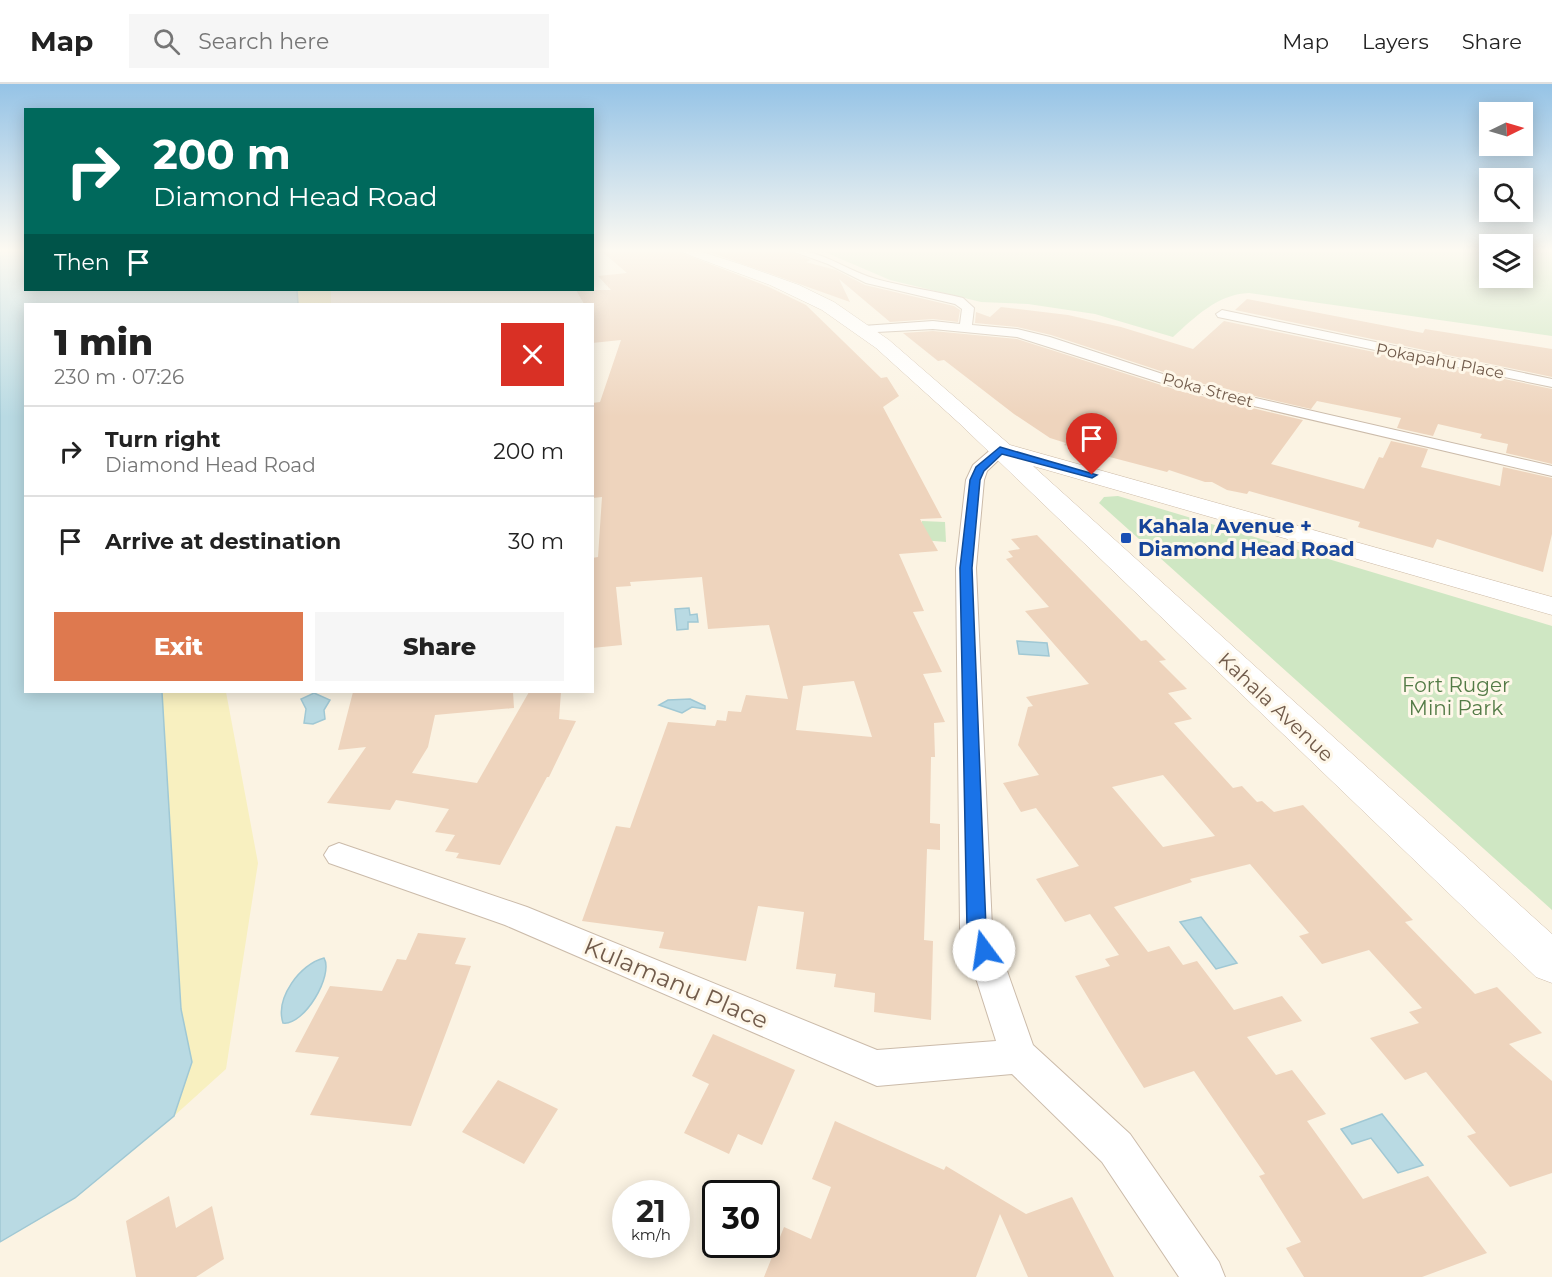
<!DOCTYPE html>
<meta charset="utf-8">
<style>
:root{--surface:#fff;--page:#f6f6f6;--text:#222;--muted:#767676;--line:#e0e0e0;--accent:#de794f}
body{margin:0;font-family:Montserrat,sans-serif;background:var(--page);color:var(--text);height:100vh;display:flex;flex-direction:column;font-size:22px;white-space:nowrap}
*{box-sizing:border-box;margin:0}
p{font-size:20px;color:var(--muted)}
.icon{flex:none;width:33px;height:33px;fill:none;stroke:currentColor;stroke-width:2;stroke-linecap:round;stroke-linejoin:round}
.map{position:relative;flex:1;overflow:hidden}
.panel{position:absolute;left:24px;top:219px;width:570px;height:390px;display:flex;flex-direction:column;background:var(--surface);border-radius:0px;box-shadow:0 3px 15px #0003}
.panel>*{flex:none}
.banner{position:absolute;left:24px;top:24px;width:570px;height:183px;border-radius:0px;box-shadow:0 3px 15px #0003;background:#00695c;color:#fff;overflow:hidden}
.needle{width:39px;rotate:85deg}
.controls{position:absolute;left:1479px;top:18px;display:grid;gap:12px}
.controls a{display:grid;place-items:center;width:54px;height:54px;border-radius:0px;background:var(--surface);box-shadow:0 3px 15px #0003;font-size:30px}
.speed{position:absolute;left:612px;top:1096px;display:flex;gap:12px;font-size:30px;font-weight:700;text-align:center}
.speed>*{display:grid;place-content:center;width:78px;height:78px;border-radius:50%;background:var(--surface);box-shadow:0 3px 15px #0003;line-height:1}
.speed small{font-size:15px;font-weight:400}
.speed .limit{border:3px solid #111;border-radius:9px;background:#fff;color:#111}
.pin{position:absolute;display:grid;place-items:center;width:51px;height:51px;color:#fff;margin:-62px -26px;border-radius:50% 50% 50% 0;rotate:-45deg;box-shadow:0 0 6px #0007}
.pin .icon{rotate:45deg}
.me{position:absolute;width:66px;margin:-33px;rotate:346deg;stroke-linejoin:round;filter:drop-shadow(0 0 4px #0008)}
.turn{display:flex;align-items:center;gap:21px;height:126px;padding:0 30px;font-size:27px}
.turn .icon{width:78px;height:78px;stroke-width:2.5}
.turn b{display:block;font-size:42px;line-height:51px}
.then{display:flex;align-items:center;height:57px;padding:0 30px;background:#0003;gap:12px;font-size:22px}
.round{display:grid;place-items:center;flex:none;width:63px;height:63px;border-radius:0px;background:var(--page)}
.summary{display:flex;align-items:center;justify-content:space-between;height:102px;padding:0 30px}
h1{font-size:36px;font-weight:800;line-height:45px}
.action{display:flex;gap:12px;margin-top:auto;padding:12px 30px}
.action a{flex:1;height:69px;border-radius:0px;background:var(--accent);color:#fff;font-size:24px;font-weight:800;line-height:69px;text-align:center}
.action a+a{background:var(--page);color:var(--text)}
ul{padding:0;list-style:none}
li{display:flex;align-items:center;gap:18px;height:90px;padding:0 30px;border-top:2px solid var(--line)}
li div{flex:1}
li b{display:block;font-size:22px}
li em{font-style:normal}
header{display:flex;align-items:center;gap:36px;box-sizing:border-box;height:84px;padding:0 30px;background:var(--surface);border-bottom:2px solid var(--line)}
header strong{font-size:28px}
nav{display:flex;gap:33px;margin-inline-start:auto;font-size:21px}
.search{width:420px;height:54px;background:var(--page);display:flex;align-items:center;gap:15px;box-sizing:border-box;padding:0 21px;border-radius:0px;color:var(--muted);font-size:22px}
.map>svg:first-child{display:block}
.green{fill:#cfe7c3}
.sand{fill:#f8f0c0}
.water{fill:#b9dae3;stroke:#a0c8d4;stroke-width:1.5}
.building{fill:#eed4bd;fill-rule:evenodd}
.lines{fill:none;stroke-linecap:round;stroke-linejoin:round}
.street-casing{stroke:#cbbbaa;stroke-width:2}
.secondary-casing{stroke:#cebca9;stroke-width:1}
.street{fill:#fff;fill-rule:evenodd}
.secondary{fill:#fff;fill-rule:evenodd}
.route{fill:#1a73e8;stroke:#114b97;stroke-width:1.5}
.transit-dot{fill:#1a4fb4;stroke:#fef7e9;stroke-width:2}
.labels{text-anchor:middle;dominant-baseline:central;stroke-width:6;stroke-linejoin:round;paint-order:stroke}
.far-street-label{font-size:16px;fill:#715b4b;stroke:#fef7e9}
.transit-label{font-size:20px;font-weight:bold;fill:#164399;stroke:#fef7e9;text-anchor:start}
.park-label{font-size:20px;fill:#537b46;stroke:#fef7e9}
.street-label{font-size:20px;fill:#715b4b;stroke:#fef7e9}
.near-street-label{font-size:24px;fill:#715b4b;stroke:#fef7e9}
</style>
<header>
<strong>Map</strong>
<div class="search"><svg class="icon" aria-label="search" viewBox="0 0 24 24"><circle cx="10" cy="10" r="6"/><path d="M15 15l6 6"/></svg>Search here</div>
<nav><a>Map</a><a>Layers</a><a>Share</a></nav>
</header>
<div class="map">
<svg width="1552" height="1193" viewBox="0 0 1552 1193">
<rect width="100%" height="100%" fill="#fbf3e3"/>
<path class="green" d="M820 166H1489L1490 194H1522L1523 166H1552V252L1249 209C1218 210 1195 233 1173 253L1095 230 1028 220 981 218 890 196Z
M1118 412 1552 542V826L1099 419 1104 413Z
M922 437 945 438 946 458 922 456Z"/>
<path class="sand" d="M297 206H331V220H298Z
M162 608H226L258 779 226 985 174 1032 192 978 181 925Z"/>
<path class="water" d="M0 166H25L26 206H297L298 220H26V608H162L181 925 192 978 174 1032 75 1114 0 1158Z
M689 524 690 531 697 530 698 538H688V545L677 546 675 525Z
M1017 557 1047 559 1049 572 1019 570Z
M314 609 330 616 324 626 325 635 313 640 304 639 306 625 301 615Z
M690 615 705 622V625L692 623 682 629 659 621 668 616Z
M1201 833 1237 879 1216 885 1180 838Z
M324 874C334 891 304 942 283 939 275 914 300 880 324 874Z
M1382 1030 1423 1081 1398 1089 1371 1054 1352 1060 1341 1045Z"/>
<path class="building" d="M600 166H674L769 203 806 221 881 294 887 293 899 312 883 323 942 434 920 435 938 467 899 470 924 527 913 528 942 588 923 590 945 638 934 639 935 673H931L930 739 940 740V766L927 765 924 856 933 857 931 936 874 928 875 909 834 903 836 890 796 885 804 828 758 822 746 877 659 864 664 848 582 837 616 742 630 744 668 638 715 642 717 636 726 637 728 627 741 628 746 611 788 615 769 541 708 545 702 493 630 498 631 502 616 503 622 561 592 564V474L598 473 602 413 592 414V319L600 318 621 256 592 259V220H584L576 206H611L598 192 627 189ZM854 597 872 653 796 646 803 602Z
M703 166H787L811 176 806 178 836 186 865 201 954 222 960 226 958 238 933 235 890 238 839 195 850 218Z
M1247 215 1423 249 1425 245 1552 265V293L1235 226Z
M1001 223 1068 231 1121 243 1193 265 1224 237 1552 305V380L1506 369 1508 360 1480 354 1482 350 1438 340 1433 352 1397 344 1401 334 1317 317 1311 325 1191 297 1051 251 1017 243 975 239 976 228 990 233Z
M933 247 1017 255 1180 307 1303 336 1271 380 1364 405 1379 373 1383 374 1391 357 1428 365 1421 383 1500 402 1503 383 1552 394V450L1543 488 1437 455 1433 464 1358 443 1360 438 1249 407 1247 410 1227 406 1212 398H1205L1169 386 1167 388 1064 361 1066 359 1050 354 1014 330 944 276 938 277 903 249Z
M1037 451 1141 557 1146 556 1166 576 1159 577 1187 605 1168 609 1192 635 1174 639 1233 704 1242 702 1257 718 1262 717 1274 728 1303 721 1413 836 1405 838 1475 910 1497 903 1542 949 1509 960 1552 997V1089L1510 1103 1467 1052 1476 1049 1426 988 1405 996 1370 954 1419 939 1409 928 1422 924 1369 866 1322 880 1299 852 1309 849 1250 780 1190 795 1192 798 1114 823 1148 868 1169 862 1183 881 1197 877 1234 926 1282 912 1302 937 1247 953 1276 991 1292 986 1326 1030 1307 1037 1363 1115 1428 1092 1487 1169 1422 1193H1304L1286 1164 1301 1158 1259 1092 1265 1090 1194 987 1144 1004 1115 958 1075 892 1110 882 1105 875 1119 871 1090 830 1065 838 1036 795 1079 782 1036 724 1021 728 1003 699 1039 691 1018 661 1028 623 1033 622 1026 613 1089 600 1025 527 1049 523 1006 475 1013 473 1008 467 1020 465 1011 455ZM1163 691 1215 752 1163 763 1112 703Z
M353 608H513L514 624 435 631 428 663 412 689 477 699 529 608H561L559 635 576 637 549 693H547L500 781 456 774 459 769 445 767 455 751 435 748 449 725 396 716 390 726 327 719 366 663 338 666Z
M418 849 466 854 455 880 471 882 411 1042 310 1031 339 973 295 968 330 902 382 907 397 875 406 876Z
M713 950 795 986 762 1061 738 1050 729 1070 684 1049 709 1000 692 992Z
M498 996 558 1025 524 1080 462 1048Z
M835 1037 944 1086 946 1082 1026 1130 1072 1113 1114 1193H1028L1000 1130 976 1193H764L784 1143 811 1155 831 1103 812 1095Z
M169 1112 176 1144 212 1122 224 1175 196 1193H136L126 1137Z"/>
<g class="lines">
<defs>
<path id="street" d="M789 166C822 165 846 187 876 195 905 203 934 207 963 214L974 224 972 241 1017 245 1050 253 1190 299 1552 382V392L1181 305 1017 253 933 245 858 249V243L863 242 933 237 960 240 962 225 955 220 866 199 828 180Z
M1222 226 1552 295V303L1218 233 1216 230Z
M1001 361 1009 366 987 387 984 396 976 484 992 844 1033 961 1130 1050 1219 1178 1225 1193H1179L1102 1078 1012 990 877 1002 505 841 329 779 324 771 329 763 339 759 527 823 877 966 996 957 960 844 956 484 966 396 973 381 995 362Z"/>
<path id="secondary" d="M676 166H696L743 181 799 201 834 218 889 256 1010 361 1552 513V531L1033 382 1552 850V899L1536 893 959 339 876 264 822 226 770 201Z"/>
</defs>
<use href="#street" class="street-casing"/>
<use href="#secondary" class="secondary-casing"/>
<use href="#street" class="street"/>
<use href="#secondary" class="secondary"/>
</g>
<linearGradient id="sky" x2="0" y2="1"><stop stop-color="#95c3e6"/><stop offset="0.5" stop-color="#fdfaf2"/><stop offset="1" stop-color="#fdfaf2" stop-opacity="0"/></linearGradient>
<rect width="1552" height="333" fill="url(#sky)"/>
<path class="route" d="M1000 363 1097 391 1092 394 1002 370 984 387 980 396 972 484 986 844 993 866 990 872 984 874 977 872 967 844 960 484 970 396 976 383Z"/>
<rect class="transit-dot" x="1120" y="448" width="12" height="12" rx="3"/>
<g class="labels">
<g class="far-street-label">
<text transform="translate(1440 277) rotate(11)">Pokapahu Place</text>
<text transform="translate(1208 306) rotate(15)">Poka Street</text>
</g>
<g class="transit-label">
<text x="1138" y="442">Kahala Avenue +<tspan x="1138" dy="23">Diamond Head Road</tspan></text>
</g>
<g class="park-label">
<text x="1456" y="601">Fort Ruger<tspan x="1456" dy="23">Mini Park</tspan></text>
</g>
<g class="street-label">
<text transform="translate(1276 623) rotate(43)">Kahala Avenue</text>
</g>
<g class="near-street-label">
<text transform="translate(676 899) rotate(23)">Kulamanu Place</text>
</g>
</g>
</svg>
<div class="controls">
<a><svg class="needle" viewBox="-14 -14 28 28"><path d="M0-13l5 13h-10z" fill="#e53935"/><path d="M0 13l5-13h-10z" fill="#767676"/></svg></a>
<a><svg class="icon" aria-label="search" viewBox="0 0 24 24"><circle cx="10" cy="10" r="6"/><path d="M15 15l6 6"/></svg></a>
<a><svg class="icon" aria-label="layers" viewBox="0 0 24 24"><path d="M12 4l9 5-9 5-9-5zM3 14l9 5 9-5"/></svg></a>
</div>
<div class="speed"><div>21<small>km/h</small></div><div class="limit">30</div></div>
<div class="pin" style="left:1092px;top:391px;background:#d93025"><svg class="icon" aria-label="arrive" viewBox="0 0 24 24"><path d="M6 21V4h12l-3 4 3 4H6"/></svg></div>
<svg class="me" style="left:984px;top:866px" viewBox="-20 -20 40 40"><circle r="19" fill="#fff"/><path d="M0-13L10 11 0 6-10 11z" fill="#1a73e8"/></svg>
<div class="banner">
<div class="turn"><svg class="icon" aria-label="right" viewBox="0 0 24 24"><path d="M7 20v-9h11M14 6l5 5-5 5"/></svg><div><b>200 m</b>Diamond Head Road</div></div>
<div class="then">Then<svg class="icon" aria-label="arrive" viewBox="0 0 24 24"><path d="M6 21V4h12l-3 4 3 4H6"/></svg></div>
</div>
<section class="panel">
<div class="summary"><div><h1>1 min</h1><p>230 m · 07:26</p></div><a class="round" style="background:#d93025;color:#fff"><svg class="icon" aria-label="close" viewBox="0 0 24 24"><path d="M6 6l12 12M18 6L6 18"/></svg></a></div>
<ul>
<li><svg class="icon" aria-label="right" viewBox="0 0 24 24"><path d="M7 20v-9h11M14 6l5 5-5 5"/></svg><div><b>Turn right</b><p>Diamond Head Road</p></div><em>200 m</em></li>
<li><svg class="icon" aria-label="arrive" viewBox="0 0 24 24"><path d="M6 21V4h12l-3 4 3 4H6"/></svg><div><b>Arrive at destination</b></div><em>30 m</em></li>
</ul>
<div class="action"><a>Exit</a><a>Share</a></div>
</section>
</div>
